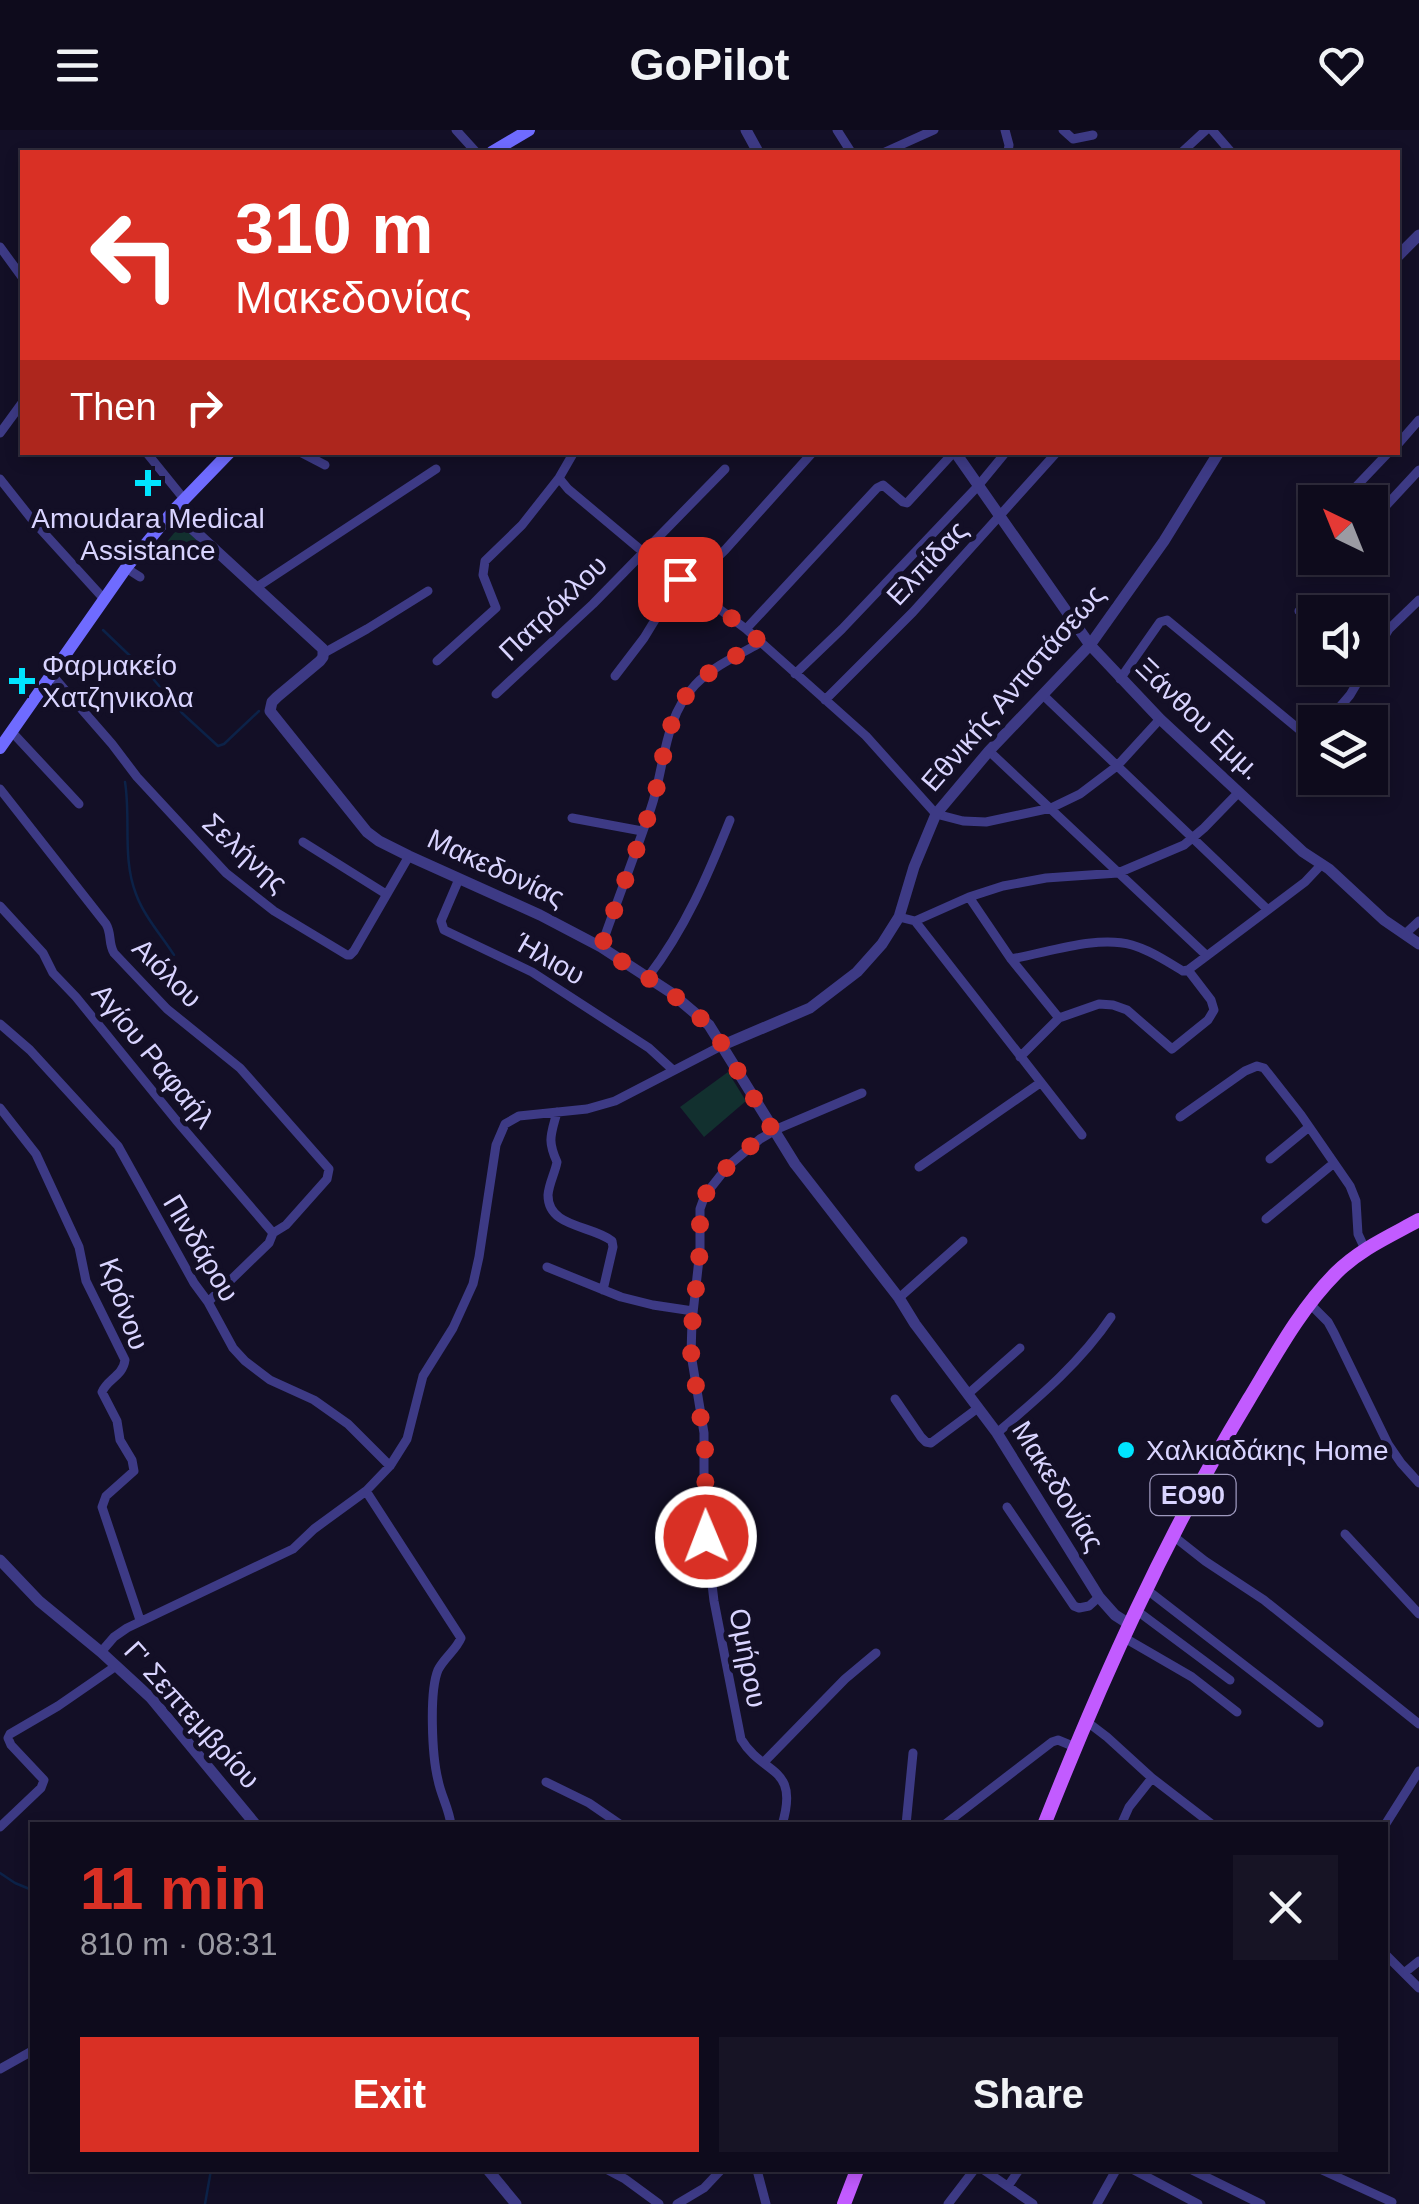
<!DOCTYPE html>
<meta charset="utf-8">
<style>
:root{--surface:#0e0b1c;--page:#171425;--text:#f1f3f6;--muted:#9b9ba3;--line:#2e2b3b;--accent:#d93025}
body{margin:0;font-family:Helvetica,sans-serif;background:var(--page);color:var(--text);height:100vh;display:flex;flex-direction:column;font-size:38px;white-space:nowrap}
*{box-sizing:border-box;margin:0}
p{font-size:32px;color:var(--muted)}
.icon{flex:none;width:55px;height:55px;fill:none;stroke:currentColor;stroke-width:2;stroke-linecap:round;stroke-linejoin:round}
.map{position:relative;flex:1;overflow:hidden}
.drawer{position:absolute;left:30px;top:1692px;width:1358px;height:350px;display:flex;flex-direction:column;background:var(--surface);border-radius:0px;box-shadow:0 5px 15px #0003,0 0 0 2px var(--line)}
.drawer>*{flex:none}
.banner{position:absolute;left:20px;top:20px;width:1380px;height:305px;border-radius:0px;box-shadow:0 5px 15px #0003,0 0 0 2px var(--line);background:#d93025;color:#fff;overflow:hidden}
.needle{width:65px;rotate:317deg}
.controls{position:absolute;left:1298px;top:355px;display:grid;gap:20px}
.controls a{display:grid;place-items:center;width:90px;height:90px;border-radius:0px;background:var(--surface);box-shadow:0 5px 15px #0003,0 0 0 2px var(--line);font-size:50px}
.pin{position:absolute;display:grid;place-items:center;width:85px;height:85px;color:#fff;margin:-42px;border-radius:20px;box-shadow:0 5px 15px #0006}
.me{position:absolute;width:110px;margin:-55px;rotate:359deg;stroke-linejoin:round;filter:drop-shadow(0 0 8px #0008)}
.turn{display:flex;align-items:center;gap:35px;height:210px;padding:0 50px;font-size:45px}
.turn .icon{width:130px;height:130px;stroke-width:2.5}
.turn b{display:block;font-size:70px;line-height:85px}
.then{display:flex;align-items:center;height:95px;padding:0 50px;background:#0003;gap:20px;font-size:38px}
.round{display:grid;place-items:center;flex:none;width:105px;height:105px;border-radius:0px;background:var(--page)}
.headline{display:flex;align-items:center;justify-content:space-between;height:170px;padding:0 50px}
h1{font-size:60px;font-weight:800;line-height:75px;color:var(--accent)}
.primary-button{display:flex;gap:20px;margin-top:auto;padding:20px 50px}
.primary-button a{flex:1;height:115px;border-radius:0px;background:var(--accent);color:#fff;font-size:40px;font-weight:800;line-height:115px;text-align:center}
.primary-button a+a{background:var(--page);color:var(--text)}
header{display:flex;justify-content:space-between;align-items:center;height:130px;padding:0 50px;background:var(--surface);font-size:45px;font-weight:800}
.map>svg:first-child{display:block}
.green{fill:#12302f}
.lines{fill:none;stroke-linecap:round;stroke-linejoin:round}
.stream{stroke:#0c2248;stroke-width:2.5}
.minor{stroke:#3d3a85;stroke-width:9}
.tertiary{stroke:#3d3a85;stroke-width:11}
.secondary{stroke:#6f6bff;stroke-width:12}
.primary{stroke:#c25bff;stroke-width:14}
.route{stroke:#d93025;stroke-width:18;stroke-dasharray:0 32.4}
.poi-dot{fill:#00e5ff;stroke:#130f26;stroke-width:4}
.labels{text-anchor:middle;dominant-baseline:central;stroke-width:10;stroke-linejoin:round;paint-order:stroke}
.shield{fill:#130f26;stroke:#9e99be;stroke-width:2.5}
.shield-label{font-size:25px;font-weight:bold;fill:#d9d4ff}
.poi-label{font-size:28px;fill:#d9d4ff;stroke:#130f26;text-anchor:start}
.street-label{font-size:28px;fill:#d9d4ff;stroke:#130f26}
</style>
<header><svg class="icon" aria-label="menu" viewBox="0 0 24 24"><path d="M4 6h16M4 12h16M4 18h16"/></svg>GoPilot<svg class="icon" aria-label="heart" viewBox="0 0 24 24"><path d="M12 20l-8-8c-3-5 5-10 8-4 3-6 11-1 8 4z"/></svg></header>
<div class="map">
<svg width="1419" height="2074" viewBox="0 0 1419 2074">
<rect width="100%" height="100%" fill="#130f26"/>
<path class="green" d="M182 393 202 411 182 431 170 421 172 418 166 413Z
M728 942 746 971 704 1007 680 977Z"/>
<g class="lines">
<path class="stream" d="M103 500 149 544 182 583 218 616 224 614 259 581
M125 652C131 689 122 728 136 764 144 786 161 805 174 825
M0 1743 15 1753 32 1760
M205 2074 211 2040"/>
<path class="minor" d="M456 0 476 22
M837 0 851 22
M1005 0 1009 15 1008 22
M1063 0 1073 9 1093 5
M1212 0 1231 22
M885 22 934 0
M1182 22 1206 0
M0 117 22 147
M0 303 22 273
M1398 314 1419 290
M146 322 184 369
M300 322 325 335
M574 322 559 348 568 359 642 421 746 499 866 606 936 684 963 691 986 692 1051 678 1080 664 1117 636 1160 589
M0 349 34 392 104 469
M1348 365 1389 322
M1370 393 1419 340
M126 438 140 447
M689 455 725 420 813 322
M257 457 436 339
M1299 481 1315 493
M746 499 877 358 883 355 903 372 907 373 954 322
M324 523 367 499 428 461
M437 531 496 478 483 445 485 431 522 395 559 348
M1370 531 1389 499 1419 470
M51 544 112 614 137 647 226 743 274 781 347 825H350L354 821 409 726
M795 544 842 499 978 356 1006 322
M615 546 644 508 680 449
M1120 549 1160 492 1167 490 1301 601 1311 606 1315 604
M496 564 593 474 725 339
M1043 565 1268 780
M825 570 913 482 1057 322
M1327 592 1350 565 1366 538
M11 601 79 674
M989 621 1206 825
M0 659 106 794C112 804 108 813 114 823L167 879 240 938 329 1039 327 1049 286 1095 273 1103 269 1113 208 1172
M572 688 642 701
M303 712 386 764
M459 749 441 791 444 800 532 842 649 918 673 940
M969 767 1011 829 1059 888
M0 776 43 823 53 843 76 867 176 990 273 1103
M899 787 915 791 969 767 1003 756 1046 748 1118 743 1184 715 1204 698 1239 662
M915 791 1082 1005
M1405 804 1419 791
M601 817C617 771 635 725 651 678 665 637 663 589 695 555 712 537 738 525 760 513
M1011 829C1047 823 1096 805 1132 815 1150 820 1166 831 1183 841L1188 840
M1188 840 1305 752 1321 735
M648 847C685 799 708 745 730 690
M0 894 30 920 118 1016 194 1153 208 1172 233 1218 245 1231 270 1250 314 1270 348 1294 390 1336
M1020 927 1059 888 1099 874 1113 875 1127 880 1172 919 1208 890 1214 880 1211 870 1188 840
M0 978 36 1024 79 1117 86 1151 125 1230C123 1246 107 1249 102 1262L117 1291 120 1310 132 1330 134 1341 106 1366 102 1377 140 1490
M557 982C551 1005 547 1010 557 1032 555 1043 549 1053 548 1065 548 1098 592 1095 612 1111L613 1117 603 1160
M1180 987 1245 941 1257 936 1264 938 1301 985 1350 1056 1356 1071 1358 1104 1365 1119
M1270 1029 1309 997
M919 1037 1040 953
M1266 1089 1334 1033
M547 1137 621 1167 653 1175 693 1181
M899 1168 963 1111
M1310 1174 1328 1192 1334 1203 1388 1314 1401 1333 1419 1353
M968 1264 1020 1218
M895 1269 921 1307 926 1312 931 1313 978 1278
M997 1303C1038 1268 1080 1233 1111 1187
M366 1361 461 1508C456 1520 444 1528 438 1540 429 1562 432 1626 438 1650 441 1666 449 1678 451 1695
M1007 1377 1074 1476 1079 1478 1089 1476 1099 1467
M1345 1404 1419 1484
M1172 1405 1205 1431 1264 1470 1419 1594
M1146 1459 1319 1593
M1136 1480 1230 1550
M1123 1507 1192 1547 1237 1582
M101 1522 114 1507 127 1498 293 1419 314 1399 366 1361 390 1336 407 1309 423 1246 453 1198 473 1154 479 1127 496 1015 505 994 519 986 587 979 615 971 723 915
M1086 1591 1107 1607 1152 1648 1213 1695
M764 1632 845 1549 876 1523
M546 1652 589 1673 621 1695
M782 1695C800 1635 763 1646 741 1609L714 1471 704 1388V1303L691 1224 692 1192 700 1120V1079L705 1065 728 1036 760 1009 777 999 862 963
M906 1695 913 1623
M944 1695 1052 1612 1058 1610 1075 1617
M1121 1695 1129 1677 1152 1648
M1385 1695 1419 1641
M0 1697 41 1658 44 1650 11 1615 8 1608 10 1604 58 1576 116 1536
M1385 1824 1419 1858
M1404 1843 1419 1831
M0 1939 32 1921
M608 2040 625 2049 659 2074
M757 2040 766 2074
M984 2040 1033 2074
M1134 2040 1198 2074
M1192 2040 1261 2074
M1322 2040 1392 2072
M1008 2056 1019 2040
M677 2074 704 2058 721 2040
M948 2074 974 2040
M1097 2074 1116 2040"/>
<path class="tertiary" d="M746 0 758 22
M1398 126 1419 105
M955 322 1090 515 1160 589 1303 722 1329 739 1384 790 1419 814
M173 381 323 519V527L320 531 277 567 272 572 270 581 367 702 379 711 409 726 540 785 601 817 670 862 709 895 795 1034 899 1168 915 1194 997 1303 1099 1467 1115 1485 1129 1494
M723 915 810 878 857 842 882 814 899 787 914 737 936 684 989 621 1090 515 1164 411 1219 322
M0 1430 39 1471 101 1522 151 1568 256 1695
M488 2040 516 2074"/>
<path class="secondary" d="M492 22 529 0
M0 618 126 438 173 381 230 322"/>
<path class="primary" d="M1044 1695C1102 1548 1167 1404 1249 1269 1275 1226 1300 1179 1336 1143 1360 1119 1390 1106 1419 1090
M844 2074 857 2040"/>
</g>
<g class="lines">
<path class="route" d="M680 449 746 499 760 512C738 525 713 537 695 555 662 589 665 637 651 678 635 725 617 771 601 818L670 862 713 899 773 1001 753 1014 728 1036 705 1065 700 1078V1120L690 1215 705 1318 706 1407"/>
</g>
<g class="poi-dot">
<path d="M143 338h10v10h10v10h-10v10h-10v-10h-10v-10h10z"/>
<path d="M17 536h10v10h10v10h-10v10h-10v-10h-10v-10h10z"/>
<circle cx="1126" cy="1320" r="10"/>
</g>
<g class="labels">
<rect class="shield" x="1150.5" y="1345" width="85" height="40" rx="8"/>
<g class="shield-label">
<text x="1193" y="1365">ΕΟ90</text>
</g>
<g class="poi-label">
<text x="148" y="388" text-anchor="middle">Amoudara Medical<tspan x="148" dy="32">Assistance</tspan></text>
<text x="42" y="535">Φαρμακείο<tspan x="42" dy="32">Χατζηνικολα</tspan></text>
<text x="1146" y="1320">Χαλκιαδάκης Home</text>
</g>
<g class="street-label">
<text transform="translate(927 433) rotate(-47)">Ελπίδας</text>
<text transform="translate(553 478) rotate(-44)">Πατρόκλου</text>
<text transform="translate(1013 558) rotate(-49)">Εθνικής Αντιστάσεως</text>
<text transform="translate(1199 589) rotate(44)">Ξάνθου Εμμ.</text>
<text transform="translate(245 723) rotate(42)">Σελήνης</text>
<text transform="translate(496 738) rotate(25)">Μακεδονίας</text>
<text transform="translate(550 829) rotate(30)">Ήλιου</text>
<text transform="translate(167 843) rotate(45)">Αιόλου</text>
<text transform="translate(153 926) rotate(51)">Αγίου Ραφαήλ</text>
<text transform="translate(201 1118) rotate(59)">Πινδάρου</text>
<text transform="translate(124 1174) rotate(70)">Κρόνου</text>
<text transform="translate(1058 1356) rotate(58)">Μακεδονίας</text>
<text transform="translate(748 1528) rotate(79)">Ομήρου</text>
<text transform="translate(192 1585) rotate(48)">Γ' Σεπτεμβρίου</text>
</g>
</g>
</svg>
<div class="controls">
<a><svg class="needle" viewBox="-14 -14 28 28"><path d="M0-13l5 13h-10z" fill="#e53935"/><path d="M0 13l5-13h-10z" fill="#9b9ba3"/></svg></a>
<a><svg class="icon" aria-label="sound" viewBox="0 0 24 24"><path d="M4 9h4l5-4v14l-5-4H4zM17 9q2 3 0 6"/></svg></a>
<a><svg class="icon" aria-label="layers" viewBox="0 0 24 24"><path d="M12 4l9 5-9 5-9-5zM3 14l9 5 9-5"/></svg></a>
</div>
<div class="pin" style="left:680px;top:449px;background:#d93025"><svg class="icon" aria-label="arrive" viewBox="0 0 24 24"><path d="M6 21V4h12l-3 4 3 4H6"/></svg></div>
<svg class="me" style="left:706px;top:1407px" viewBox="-20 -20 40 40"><circle r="17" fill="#d93025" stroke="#fff" stroke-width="3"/><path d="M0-11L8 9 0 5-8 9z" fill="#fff"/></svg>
<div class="banner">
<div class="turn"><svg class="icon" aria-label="left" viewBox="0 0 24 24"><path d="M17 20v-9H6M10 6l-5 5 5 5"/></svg><div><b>310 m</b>Μακεδονίας</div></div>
<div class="then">Then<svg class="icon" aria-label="right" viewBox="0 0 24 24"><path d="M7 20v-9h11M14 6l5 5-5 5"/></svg></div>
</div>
<section class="drawer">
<div class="headline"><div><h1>11 min</h1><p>810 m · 08:31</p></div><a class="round"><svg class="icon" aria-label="close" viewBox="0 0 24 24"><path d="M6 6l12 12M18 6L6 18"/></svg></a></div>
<div class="primary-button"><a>Exit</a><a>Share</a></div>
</section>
</div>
